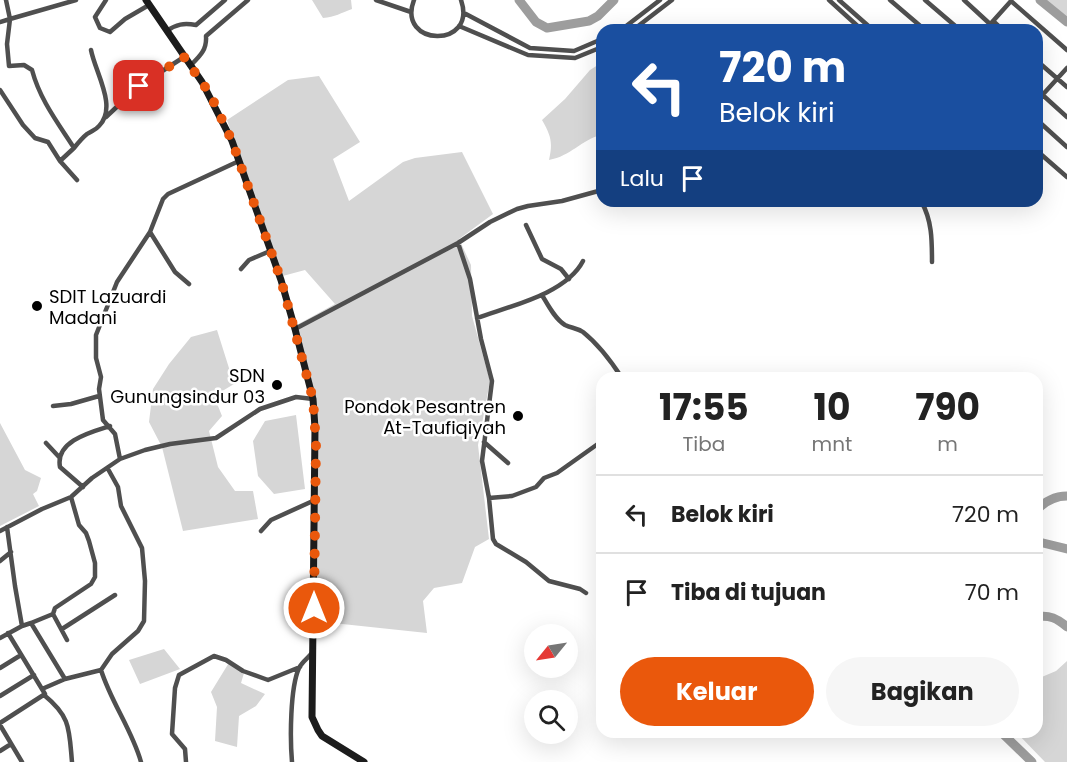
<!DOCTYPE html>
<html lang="id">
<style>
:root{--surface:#fff;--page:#f6f6f6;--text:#222;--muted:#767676;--line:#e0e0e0;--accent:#ea580c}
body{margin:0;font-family:Poppins,sans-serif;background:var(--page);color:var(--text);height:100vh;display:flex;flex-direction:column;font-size:22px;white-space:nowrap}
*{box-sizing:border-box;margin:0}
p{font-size:20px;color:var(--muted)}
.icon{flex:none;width:33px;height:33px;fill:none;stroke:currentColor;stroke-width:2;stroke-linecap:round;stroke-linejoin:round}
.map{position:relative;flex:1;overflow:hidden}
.side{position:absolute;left:596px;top:372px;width:447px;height:366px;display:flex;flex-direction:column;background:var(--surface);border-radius:18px;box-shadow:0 6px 24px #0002}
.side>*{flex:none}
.guide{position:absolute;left:596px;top:24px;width:447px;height:183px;border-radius:18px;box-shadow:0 6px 24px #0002;background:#1a4fa0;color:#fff;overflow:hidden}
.needle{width:39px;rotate:240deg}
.controls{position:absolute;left:524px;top:624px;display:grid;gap:12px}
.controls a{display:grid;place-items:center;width:54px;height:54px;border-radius:50%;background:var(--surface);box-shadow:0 6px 24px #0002;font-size:30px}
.pin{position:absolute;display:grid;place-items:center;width:51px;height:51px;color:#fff;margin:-26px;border-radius:12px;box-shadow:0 3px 9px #0006}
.me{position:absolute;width:66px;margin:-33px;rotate:0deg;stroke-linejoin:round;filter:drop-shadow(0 0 4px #0008)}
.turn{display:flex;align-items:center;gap:21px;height:126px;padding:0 24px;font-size:27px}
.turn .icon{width:78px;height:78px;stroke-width:2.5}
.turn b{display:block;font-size:42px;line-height:51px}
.then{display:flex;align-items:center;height:57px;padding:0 24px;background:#0003;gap:12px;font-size:22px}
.eta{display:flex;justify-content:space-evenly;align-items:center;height:102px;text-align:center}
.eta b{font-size:36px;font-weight:700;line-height:42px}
.button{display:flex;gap:12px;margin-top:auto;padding:12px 24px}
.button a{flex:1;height:69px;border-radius:36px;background:var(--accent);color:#fff;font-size:24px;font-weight:700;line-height:69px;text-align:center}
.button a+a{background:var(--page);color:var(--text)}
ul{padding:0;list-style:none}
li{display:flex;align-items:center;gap:18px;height:78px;padding:0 24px;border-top:2px solid var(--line)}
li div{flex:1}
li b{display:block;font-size:22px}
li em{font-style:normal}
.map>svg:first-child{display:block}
.green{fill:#d6d6d6}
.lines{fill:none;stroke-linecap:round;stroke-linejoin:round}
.river{stroke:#9d9d9d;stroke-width:9}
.street{stroke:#4f4f4f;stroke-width:4.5}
.secondary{stroke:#1c1c1c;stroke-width:7}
.route{stroke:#ea580c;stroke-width:10;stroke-dasharray:0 18}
.poi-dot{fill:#000;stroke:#fff;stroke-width:2}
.labels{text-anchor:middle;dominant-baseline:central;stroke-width:5;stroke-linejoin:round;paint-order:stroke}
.poi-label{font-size:18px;fill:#000;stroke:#fff;text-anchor:end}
</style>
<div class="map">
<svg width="1067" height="762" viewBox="0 0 1067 762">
<rect width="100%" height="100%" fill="#fff"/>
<path class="green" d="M312 0H351L352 9C341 13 335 17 323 18Z
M1042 0H1067V22Z
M601 63V135C581 140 571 156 549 160 553 142 551 136 542 120L565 99 590 70Z
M319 76 360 142 333 159 349 201 403 162 415 158 462 152 493 214 459 239 471 265 472 316 490 381 478 445 489 539 475 547 462 583 434 588 423 601 427 633 314 621 313 404 293 327 335 304 305 270 279 277 227 120 288 80Z
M217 330 234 384 214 396 222 416 209 431 218 467 235 491H253L258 519 183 531 162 447 149 422 153 389 169 364 191 337Z
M296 415 305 489 274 494 258 476 253 441 265 421Z
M0 423 25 470 41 478 37 491 33 494 39 506 0 526Z
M164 649 180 669 140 684 129 660Z
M230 661 244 673 241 683 265 694 256 706 239 716 237 747 215 741 217 707 211 692Z
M1067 661V762H1045L1016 732H1036L1037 679 1056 671Z"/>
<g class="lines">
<path class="river" d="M519 0 536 22 547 28 589 21 598 16 614 0
M1040 0 1067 22
M1036 511C1044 502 1055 496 1067 496
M1036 539 1039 542 1067 549
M1036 617C1049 614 1058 619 1067 627
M1001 732 1032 762"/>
<path class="street" d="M76 0 10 19 7 44 9 66 24 65 32 70C40 100 58 123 74 148L60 161 77 180
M106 0 95 17 100 28 110 32 125 19 149 5
M376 0 411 12
M414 0C396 47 478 49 461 0
M829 0 862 30
M839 0 873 30
M890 0 925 30
M925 0 960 30
M964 0 990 24
M464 13 530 48 574 51 602 39
M993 21 1003 30
M0 22 10 19 6 0
M459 26 528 55 575 58 602 47
M621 30 660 0
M633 30 672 0
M985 30 1011 1 1067 50
M167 31C176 24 184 23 196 25L225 0
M1036 60 1067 87
M190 66C200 56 207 50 206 36L248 0
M1036 89 1067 117
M0 90 23 125 35 138 48 142 60 161
M1036 102 1067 68
M106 117 139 86 184 57
M1036 119 1067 147
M74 148C78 143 82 138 87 134 91 131 96 130 99 126 118 107 95 72 91 50
M1036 150 1067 177
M921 201C932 220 932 240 932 262
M526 225 542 259 561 269 569 279
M150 232 175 272 189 284
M458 243 470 279 481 339 492 381 482 461 489 498 493 539 496 544 526 562 549 581 580 589 586 593
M241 269 249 260 270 251
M542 295C548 305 555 319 565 325 571 328 577 328 583 332 598 344 611 361 622 378
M477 318C510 306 566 294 583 261
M295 329 458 243 490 222 517 209 528 206 562 201 602 190
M53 406 71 404 99 396
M484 442 508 463
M46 443 60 458
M120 459 115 434 103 420 99 389 101 377 96 358V335L117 282 150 232 163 199 168 194 239 161
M83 487 60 467C55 441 91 432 110 426
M489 498 512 496 536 487 544 478 557 473 602 441
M7 527 15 586 22 626
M0 531 42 509 71 497 92 478 120 459 145 450 170 444 216 438 260 409 296 397 313 399
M261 531 271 520 315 500
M0 561 11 552
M31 623 53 614
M62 629 115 595
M0 638 22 626 31 623 65 679
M67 640 53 614 55 608 91 584 95 577V563L89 541 86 533 79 525 71 497
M0 668 21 655
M101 670C111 702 132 730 141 762
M42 689 65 679 101 670 112 654 138 631 144 621 145 581 142 548 121 506 118 487 108 469
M44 695C71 717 69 729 72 762
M0 696 34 675
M0 723 45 694 8 633
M0 725 22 762
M0 751 11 744
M186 762 185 749 172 734 175 688 179 675 214 656 226 660 243 671 268 680 300 667
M292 762C290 739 290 688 299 668 302 662 308 658 312 653"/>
<path class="secondary" d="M146 0 202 82 232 141 281 280 295 329 313 399 315 428 312 717 318 730 322 736 364 762"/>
</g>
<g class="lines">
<path class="route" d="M139 86 184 57 210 94 232 141 281 280 313 399 316 443 314 608"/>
</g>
<g class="poi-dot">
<circle cx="37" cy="306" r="6"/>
<circle cx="277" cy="385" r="6"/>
<circle cx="518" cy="416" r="6"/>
</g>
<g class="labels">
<g class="poi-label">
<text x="49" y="296" text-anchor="start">SDIT Lazuardi<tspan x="49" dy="21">Madani</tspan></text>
<text x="265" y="375">SDN<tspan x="265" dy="21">Gunungsindur 03</tspan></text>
<text x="506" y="406">Pondok Pesantren<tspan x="506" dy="21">At-Taufiqiyah</tspan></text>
</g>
</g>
</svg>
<div class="controls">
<a><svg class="needle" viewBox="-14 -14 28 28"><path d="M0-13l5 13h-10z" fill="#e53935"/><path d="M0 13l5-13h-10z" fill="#767676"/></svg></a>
<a><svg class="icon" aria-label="search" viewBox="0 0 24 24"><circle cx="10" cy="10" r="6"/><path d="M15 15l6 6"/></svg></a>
</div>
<div class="pin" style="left:139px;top:86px;background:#d93025"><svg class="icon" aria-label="arrive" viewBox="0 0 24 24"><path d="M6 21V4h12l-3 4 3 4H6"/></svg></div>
<svg class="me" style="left:314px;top:608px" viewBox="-20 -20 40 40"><circle r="17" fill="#ea580c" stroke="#fff" stroke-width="3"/><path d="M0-11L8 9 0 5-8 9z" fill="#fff"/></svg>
<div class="guide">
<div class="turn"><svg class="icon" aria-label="left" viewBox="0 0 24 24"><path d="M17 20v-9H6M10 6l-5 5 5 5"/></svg><div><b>720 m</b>Belok kiri</div></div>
<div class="then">Lalu<svg class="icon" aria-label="arrive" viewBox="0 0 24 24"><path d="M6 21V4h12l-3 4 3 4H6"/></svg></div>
</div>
<section class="side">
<div class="eta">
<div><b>17:55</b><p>Tiba</p></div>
<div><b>10</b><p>mnt</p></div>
<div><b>790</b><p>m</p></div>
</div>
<ul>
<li><svg class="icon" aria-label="left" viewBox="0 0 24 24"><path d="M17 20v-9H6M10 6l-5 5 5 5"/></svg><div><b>Belok kiri</b></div><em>720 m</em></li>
<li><svg class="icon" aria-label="arrive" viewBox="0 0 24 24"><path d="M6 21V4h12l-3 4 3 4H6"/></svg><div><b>Tiba di tujuan</b></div><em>70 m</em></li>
</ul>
<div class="button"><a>Keluar</a><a>Bagikan</a></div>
</section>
</div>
